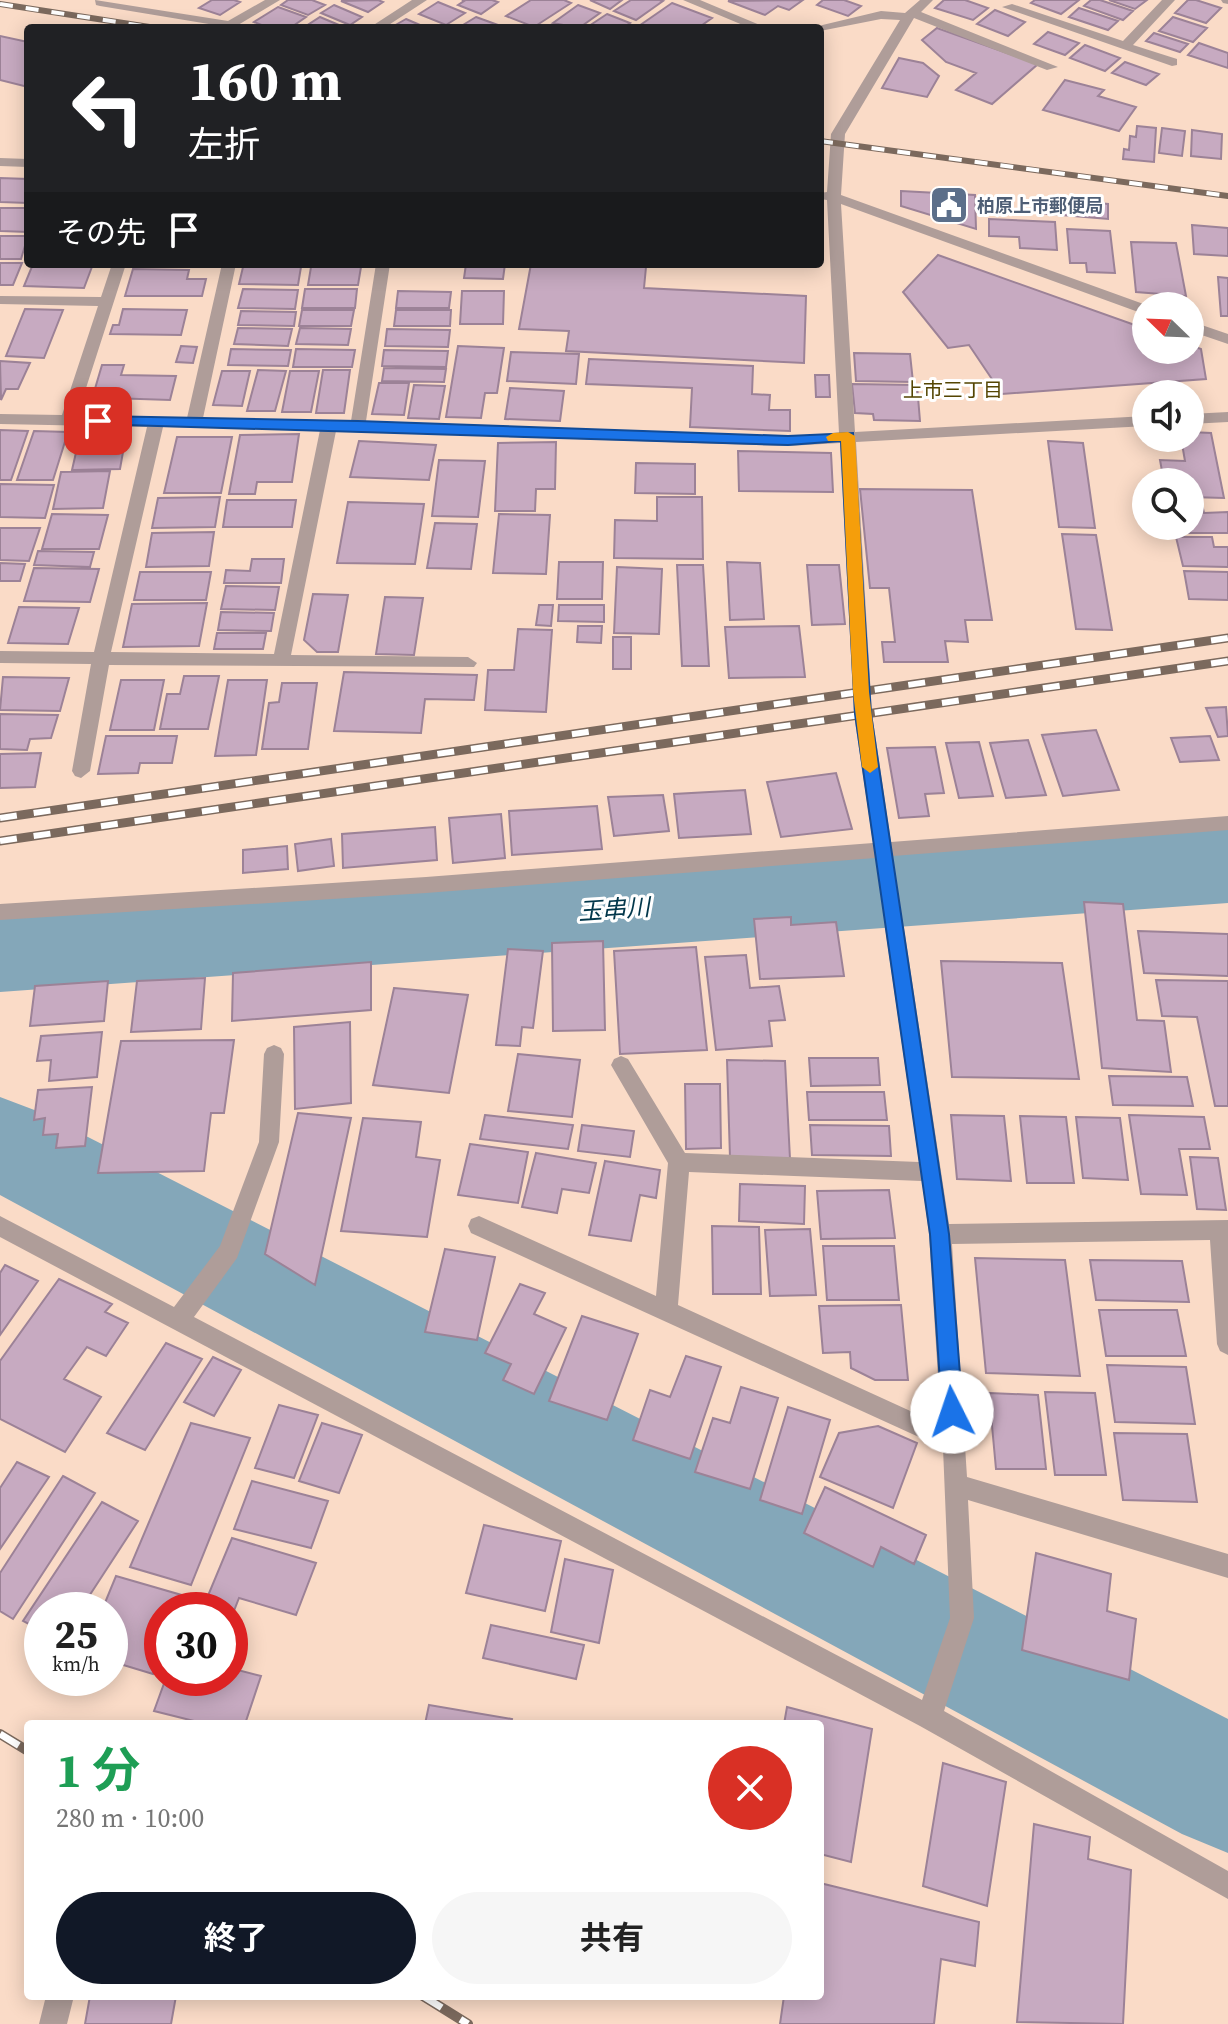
<!DOCTYPE html>
<html lang="ja">
<meta charset="utf-8">
<style>
:root{--surface:#fff;--page:#f6f6f6;--text:#222;--muted:#767676;--accent:#111827}
body{margin:0;font-family:"Source Serif 4","Noto Sans JP",serif;background:var(--page);color:var(--text);height:100vh;display:flex;flex-direction:column;font-size:30px;white-space:nowrap}
*{box-sizing:border-box;margin:0}
p{font-size:26px;color:var(--muted)}
.icon{flex:none;width:44px;height:44px;fill:none;stroke:currentColor;stroke-width:2;stroke-linecap:round;stroke-linejoin:round}
.map{position:relative;flex:1;overflow:hidden}
.drawer{position:absolute;left:24px;top:1720px;width:800px;height:280px;display:flex;flex-direction:column;background:var(--surface);border-radius:8px;box-shadow:0 4px 20px #0003}
.drawer>*{flex:none}
.hud{position:absolute;left:24px;top:24px;width:800px;height:244px;border-radius:8px;box-shadow:0 4px 20px #0003;background:#202124;color:#fff;overflow:hidden}
.needle{width:52px;rotate:293deg}
.controls{position:absolute;left:1132px;top:292px;display:grid;gap:16px}
.controls a{display:grid;place-items:center;width:72px;height:72px;border-radius:50%;background:var(--surface);box-shadow:0 4px 20px #0003;font-size:40px}
.speed{position:absolute;left:24px;top:1592px;display:flex;gap:16px;font-size:40px;font-weight:700;text-align:center}
.speed>*{display:grid;place-content:center;width:104px;height:104px;border-radius:50%;background:var(--surface);box-shadow:0 4px 20px #0003;line-height:1}
.speed small{font-size:20px;font-weight:400}
.speed .limit{border:12px solid #d22;background:#fff;color:#111}
.pin{position:absolute;display:grid;place-items:center;width:68px;height:68px;color:#fff;margin:-34px;border-radius:16px;box-shadow:0 4px 12px #0006}
.me{position:absolute;width:88px;margin:-44px;rotate:356deg;stroke-linejoin:round;filter:drop-shadow(0 0 6px #0008)}
.turn{display:flex;align-items:center;gap:28px;height:168px;padding:0 32px;font-size:36px}
.turn .icon{width:104px;height:104px;stroke-width:2.5}
.turn b{display:block;font-size:56px;line-height:68px}
.then{display:flex;align-items:center;height:76px;padding:0 32px;background:#0003;gap:16px;font-size:30px}
.round{display:grid;place-items:center;flex:none;width:84px;height:84px;border-radius:42px;background:var(--page)}
.summary{display:flex;align-items:center;justify-content:space-between;height:136px;padding:0 32px}
h1{font-size:48px;font-weight:700;line-height:60px;color:#1e9e55}
.primary-button{display:flex;gap:16px;margin-top:auto;padding:16px 32px}
.primary-button a{flex:1;height:92px;border-radius:48px;background:var(--accent);color:#fff;font-size:32px;font-weight:700;line-height:92px;text-align:center}
.primary-button a+a{background:var(--page);color:var(--text)}
.map>svg:first-child{display:block}
.lines{fill:none;stroke-linecap:round;stroke-linejoin:round}
.river{fill:#84a7b9;fill-rule:evenodd}
.building{fill:#c7aac1;stroke:#9c8297;stroke-width:2}
.minor{fill:#af9d99;fill-rule:evenodd}
.rail-far2-casing{stroke:#7b695d;stroke-width:6}
.rail-far1-casing{stroke:#7b695d;stroke-width:9}
.rail-casing{stroke:#7b695d;stroke-width:10}
.rail-far2{stroke:#fff;stroke-width:4;stroke-dasharray:13;stroke-linecap:butt}
.rail-far1{stroke:#fff;stroke-width:6;stroke-dasharray:17;stroke-linecap:butt}
.rail{stroke:#fff;stroke-width:7;stroke-dasharray:22;stroke-linecap:butt}
.route{fill:#1a73e8;stroke:#114b97;stroke-width:2}
.slow{fill:#f59e0b}
.labels{text-anchor:middle;dominant-baseline:central;stroke-width:6;stroke-linejoin:round;paint-order:stroke}
.far-service-label{font-size:18px;font-weight:bold;fill:#4e5e75;stroke:#fff;text-anchor:start}
.far-neighbourhood-label{font-size:20px;fill:#544502;stroke:#fff}
.water-label{font-size:24px;font-style:italic;fill:#02374b;stroke:#fff}
</style>
<div class="map">
<svg width="1228" height="2024" viewBox="0 0 1228 2024">
<rect width="100%" height="100%" fill="#fadbc7"/>
<g class="lines">
<path class="river" d="M1228 829V903L0 992V912Z
M0 1097 37 1111 1228 1719V1853L1182 1834 0 1195Z"/>
</g>
<path class="building" d="M212 0H234L240 2 220 15 199 8Z
M288 0H312L325 5 308 15 281 5Z
M378 0 383 2 368 12 341 1Z
M462 0H492L498 2 481 14 458 5 464 1Z
M531 0H564L571 3 534 27 506 16Z
M590 0H622L610 9Z
M631 0H659L663 1 636 20 614 11Z
M803 0 789 10 778 6 765 15 728 1Z
M823 0H844L861 6 848 16 817 5Z
M944 0H965L988 8 973 20 935 8Z
M1035 0H1079L1061 14 1031 3Z
M1091 0H1100L1133 11 1123 20 1084 6Z
M1109 0H1147L1135 9Z
M1188 0H1196L1221 8 1206 23 1175 13Z
M438 2 465 13 446 25 419 14Z
M672 3 712 18 698 28H636Z
M334 5 362 17 350 25 321 13Z
M578 5 600 13 579 28 553 23Z
M278 7 306 17 290 28H269L254 22Z
M1079 8 1118 21 1108 30 1069 17Z
M995 10 1025 22 1008 36 977 24Z
M607 14 630 23 623 28H586Z
M320 17 346 28H303Z
M476 17 498 25 458 28Z
M1173 17 1207 28 1193 42 1159 31Z
M406 19 427 28 392 27Z
M937 28 1038 64 992 104 956 90 976 73 946 62 922 40Z
M1048 32 1079 43 1065 55 1034 44Z
M1154 33 1188 44 1180 52 1146 41Z
M0 36 28 42V87L0 80Z
M1199 43 1228 53V68L1188 55Z
M1085 45 1120 58 1105 71 1070 58Z
M899 58 923 63 939 76 927 97 882 88Z
M1125 62 1159 74 1146 85 1112 73Z
M1065 80 1104 90 1098 96 1136 107 1119 131 1043 110Z
M1137 126 1156 128 1154 162 1123 159 1124 149 1129 150 1130 136 1136 137Z
M1162 128 1185 131 1182 156 1159 153Z
M1192 130 1222 134 1221 159 1191 156Z
M0 178 28 179V203L0 202Z
M901 191 975 195 976 229 901 206Z
M1039 198 1108 204V219L1038 213Z
M0 208H28V232L0 231Z
M989 219 1055 222 1057 250 1020 248 1019 237 989 236Z
M1192 225 1228 228V256L1194 254Z
M1067 229 1110 231 1115 273 1087 272 1086 263H1070Z
M0 236H28L21 259H0Z
M1131 242 1176 243 1186 296 1136 292Z
M938 255 1146 329V350H1190V345L1201 349 1206 379 1002 394 969 345 948 348 903 292Z
M0 263H22L13 285H0Z
M33 264H93L84 288 24 286Z
M395 264H454L453 267H395Z
M466 264H505L503 279 464 278Z
M531 264 646 267 644 288 806 296 804 363 566 351 569 331 519 329Z
M243 267H301L298 285 239 284Z
M311 267H361L358 285H308Z
M133 269 189 270 187 279H206L202 296H125Z
M1218 277 1228 278V316H1221Z
M243 289 298 290 295 309 238 308Z
M305 289H357L355 308H302Z
M398 291 451 292 449 308H396Z
M462 291H504L503 324H460Z
M25 309 63 310 44 358 6 356Z
M123 309 187 310 181 335 110 334 113 325H119Z
M302 310H354L351 326H299Z
M396 310H451L450 326H394Z
M241 311 296 312 294 326 238 325Z
M238 328 292 329 288 346 234 344Z
M300 328 351 329 348 345 296 344Z
M387 329 450 330 448 347 385 346Z
M181 346 197 347 193 363 176 362Z
M458 346 504 348 497 393H485L481 418 446 417Z
M231 349 291 350 288 366 228 365Z
M296 349 355 350 352 367H293Z
M384 350 448 351 446 367 382 366Z
M511 352 579 354 576 384 507 381Z
M854 353 910 354 913 382 856 381Z
M589 359 753 366 752 394 770 395 769 410H790V431L690 427 692 388 586 384Z
M0 361 30 363 18 389H6L1 400Z
M102 365H124L121 375 176 376 170 400 110 398 106 410 89 409Z
M384 368 446 369 444 382 382 381Z
M258 370 286 371 275 411H247Z
M323 370H350L344 413H316Z
M222 371H250L242 406 213 405Z
M290 371H319L311 412H282Z
M815 375H829L830 397H816Z
M379 383H409L404 415 372 414Z
M852 384 917 385 920 421 874 420 873 414 855 413Z
M414 385 445 386 439 419 408 418Z
M510 388 564 391 560 421 505 419Z
M0 430 28 431 11 480H0Z
M34 431 68 432 53 480H17Z
M1190 432 1211 433 1224 498 1190 497V482H1164L1160 460 1185 461 1181 438H1190Z
M299 434 292 482H257L255 494H229L240 435Z
M80 435H126L120 469 72 470Z
M177 437H232L221 493H164Z
M359 441 436 445 429 480 350 477Z
M1048 441 1083 443 1095 528 1059 527Z
M556 442 555 489H536L535 511H495L498 443Z
M738 451 831 453 833 492 739 491Z
M439 460 485 461 478 517 432 516Z
M636 463 695 464V494L635 493Z
M110 471 103 508 53 509 61 472Z
M0 484 54 485 45 518 0 517Z
M860 489 972 490 992 620H965L968 642 945 641 948 662H884L882 642H895L889 588H870Z
M220 497 215 527 152 528 158 498Z
M657 497H702L703 559 614 558 615 520 657 521Z
M227 500H296L292 527H223Z
M348 502 424 504 415 564 337 563Z
M1190 504H1202L1204 513 1228 512V533H1177L1175 526H1190Z
M52 514 108 515 99 549H42Z
M499 514 550 515 546 574 493 573Z
M435 523 477 524 471 569 427 568Z
M0 528H40L29 561 0 560Z
M214 532 209 566 146 567 152 533Z
M1062 534 1096 535 1112 630 1076 629Z
M1176 537H1212L1214 547H1228V567L1183 566Z
M38 551 94 552 90 567 34 565Z
M252 559H284L281 583H224L226 570 250 571Z
M559 562H603L602 599H557Z
M727 562 760 563 764 619 730 620Z
M0 563 25 564 20 581H0Z
M677 565H703L709 666H682Z
M807 565H839L845 624 812 625Z
M617 567 662 569 659 634 614 633Z
M34 568 99 569 90 602 24 601Z
M1184 571 1228 572V600L1189 599Z
M140 572H211L206 600H134Z
M226 586 279 587 275 610 221 609Z
M313 594 348 595 338 652H317L304 640Z
M385 597 423 598 414 655 376 654Z
M207 603 199 646 123 647 132 604Z
M539 605H553L551 626 536 625Z
M559 605H604V622L558 621Z
M19 607 79 608 68 644 8 643Z
M221 612 274 613 271 631 218 630Z
M578 626H602L601 643 577 642Z
M799 626 805 677 729 678 725 627Z
M518 629 552 630 546 712 485 710 488 670H514Z
M217 633H266L263 649H214Z
M613 637H631V669H613Z
M344 672 477 675 474 700 425 699 421 733 334 731Z
M184 676H219L208 729H160L167 694H180Z
M3 677 69 678 60 711 0 710Z
M121 680H164L154 730H110Z
M228 680H267L256 755 215 756Z
M282 683H317L308 749H262L269 703 279 702Z
M1226 707 1228 736 1218 737 1206 708Z
M0 714 58 715 51 738 30 739 27 750 0 749Z
M1096 730 1119 790 1063 796 1042 735Z
M106 736H177L172 763H140L138 773 98 774Z
M1210 736 1219 760 1180 762 1171 738Z
M1028 740 1046 795 1006 798 990 743Z
M979 742 993 796 959 798 946 743Z
M935 747 944 793 925 794 929 816 899 818 887 748Z
M41 753 35 787 0 788V754Z
M836 773 852 829 781 837 767 782Z
M745 790 751 834 679 838 674 794Z
M663 795 669 831 614 836 608 797Z
M597 806 602 849 512 855 509 811Z
M501 814 505 858 453 863 449 818Z
M435 827 437 860 343 868 342 834Z
M331 839 334 866 298 871 295 844Z
M287 846 288 869 243 873V850Z
M1084 902 1123 904 1137 1020 1164 1021 1171 1072 1102 1068Z
M791 917V925L836 922 844 976 760 979 754 919Z
M1138 931 1228 934V976L1144 973Z
M603 941 605 1030 553 1031 552 943Z
M696 947 707 1050 620 1054 614 951Z
M508 949 543 951 533 1028 522 1027 520 1046 496 1045Z
M746 955 750 988 779 986 785 1020 769 1021 772 1046 716 1050 705 957Z
M941 961 1062 963 1079 1079 952 1077Z
M371 962V1010L232 1021 233 973Z
M205 978 201 1029 131 1032 137 981Z
M1156 980 1228 981V1106H1215L1197 1017 1162 1016Z
M108 981 104 1021 30 1026 35 986Z
M394 988 468 995 449 1093 373 1085Z
M350 1022 351 1103 295 1109 294 1027Z
M102 1032 97 1077 49 1081 51 1060 37 1061 41 1036Z
M234 1040 224 1113H211L204 1171 98 1173 121 1041Z
M518 1054 580 1060 572 1117 508 1111Z
M809 1058H878L880 1085 811 1086Z
M727 1060 785 1061 790 1159 730 1158Z
M1109 1076 1187 1077 1193 1106 1113 1105Z
M685 1084H720L721 1148 686 1149Z
M92 1087 85 1146 56 1148 58 1134 43 1135 45 1118 34 1120 38 1090Z
M807 1092H884L887 1120H809Z
M298 1113 351 1118 315 1285 265 1254Z
M485 1115 573 1125 568 1149 480 1139Z
M951 1115 1004 1116 1011 1181 957 1179Z
M1129 1115 1204 1117 1210 1149H1179L1187 1195 1141 1194Z
M1020 1116 1066 1117 1074 1183H1027Z
M1076 1117 1120 1118 1128 1180 1083 1178Z
M363 1118 421 1122 416 1157 440 1160 427 1237 341 1231Z
M582 1125 634 1131 630 1157 578 1151Z
M810 1125 889 1126 891 1156 812 1155Z
M470 1144 528 1152 518 1203 458 1195Z
M536 1153 596 1163 589 1193 562 1189 557 1213 522 1207Z
M1190 1157 1218 1158 1226 1210 1197 1209Z
M605 1161 660 1170 656 1198 640 1195 631 1241 589 1235Z
M740 1184 805 1186 804 1224 739 1221Z
M889 1190 895 1238 821 1239 817 1191Z
M712 1226 759 1227 761 1294H713Z
M810 1229 816 1295 770 1296 765 1230Z
M823 1246H894L899 1300H827Z
M445 1249 495 1257 477 1340 425 1332Z
M975 1258 1065 1260 1080 1376 986 1373Z
M1090 1260 1182 1261 1189 1302 1096 1300Z
M5 1265 38 1281 0 1335V1273Z
M59 1279 112 1304 105 1312 128 1323 106 1356 87 1347 64 1379 101 1397 65 1452 0 1419V1361Z
M520 1284 545 1293 534 1314 566 1328 534 1394 503 1380 511 1364 485 1353Z
M901 1305 908 1380H875L851 1368 850 1352 823 1353 819 1306Z
M1099 1310H1177L1186 1356H1106Z
M582 1316 638 1334 607 1420 549 1401Z
M166 1343 202 1359 145 1450 107 1433Z
M686 1356 721 1367 690 1459 633 1440 650 1390 670 1397Z
M213 1357 241 1370 214 1416 184 1402Z
M1107 1365 1186 1367 1195 1424 1115 1422Z
M741 1387 778 1398 750 1489 695 1472 713 1418 730 1423Z
M1045 1392 1095 1393 1106 1475H1055Z
M989 1393 1038 1395 1046 1469H996Z
M279 1405 318 1415 294 1478 255 1468Z
M788 1407 830 1420 802 1514 760 1500Z
M191 1423 250 1438 191 1585 130 1567Z
M322 1423 362 1435 339 1493 299 1481Z
M878 1426 917 1443 893 1508 820 1477 839 1433Z
M1114 1433 1187 1434 1197 1502 1123 1500Z
M17 1462 49 1477 0 1549V1488Z
M63 1476 95 1493 13 1619 0 1611V1573Z
M252 1481 328 1501 311 1548 234 1529Z
M825 1487 926 1535 914 1564 881 1547 873 1567 804 1533Z
M102 1502 138 1521 80 1610H42V1631L23 1621Z
M484 1525 561 1541 545 1611 466 1593Z
M232 1538 316 1563 296 1615 239 1598 230 1621V1610H202Z
M1036 1553 1111 1574 1107 1611 1136 1619 1129 1680 1022 1650Z
M565 1559 613 1570 599 1643 551 1632Z
M116 1576 185 1596 179 1610H162V1652L153 1674 110 1661V1610H102Z
M491 1625 584 1645 576 1679 483 1658Z
M230 1668 261 1676 245 1724H206L154 1711 166 1678H230Z
M429 1705 512 1719 511 1724H425Z
M787 1707 872 1729 851 1862 820 1854V1724H784Z
M943 1763 1006 1782 987 1906 923 1886Z
M1034 1824 1090 1837 1088 1859 1131 1870 1123 2024 1017 2022Z
M820 1883 979 1922 975 1966 941 1959 934 2024H780L784 1996H820Z
M90 1996H176L171 2024H85Z"/>
<g class="lines">
<path class="minor" d="M95 0 228 21 265 0H280L233 28 100 6 96 5Z
M412 0H427L384 28H369Z
M683 0H700L767 28H750Z
M920 0H933L921 12 1058 67 1047 70 914 18 845 134 841 195 1149 306H1146V314L1141 313 841 204 855 432 1146 416V426L856 442 872 714 891 842 1228 816V830L893 856 949 1224 1228 1220V1355L1220 1351 1217 1344 1210 1240 952 1244 967 1477 1228 1554V1578L968 1500 974 1618 944 1711 1228 1871V1899L920 1726 0 1237V1216L174 1307 220 1246 259 1142 264 1054 267 1048 274 1045 281 1048 284 1054 279 1142 237 1258 194 1317 922 1700 950 1618 943 1448 471 1233 468 1226 471 1219 479 1216 656 1296 668 1163 611 1065 614 1059 621 1056 628 1059 685 1153 919 1162 875 858 426 893 0 920V904L426 877 873 843 854 714 840 443 788 446 336 431 291 655 468 657 477 663 474 667 109 665 90 771 81 778 75 776 72 771 91 664 0 663V651L94 652 147 427 0 424V414L62 415 98 306 0 304V296L101 297 112 264H126L77 416 187 418 222 264H236L203 418 351 421 376 264H390L366 421 788 436 839 433 827 200 820 199V193L827 192 831 134 900 20 881 19 820 31V28H810L881 11 905 13ZM163 427 320 430 274 654 111 652ZM689 1172 922 1181 929 1234 941 1425 678 1305Z
M1162 0H1175L1133 45 1177 59V65L1172 66 1002 7 1012 4 1123 41Z
M1221 0H1228V4L1223 3Z
M0 158 28 159V167L0 166Z
M1190 321 1228 334V344L1190 331Z
M1228 412V422L1190 424V414Z
M46 1996H74L67 2024H39Z"/>
<defs>
<path id="rail-far2" d="M0 4 156 28
M820 141 1228 196"/>
<path id="rail-far1" d="M0 818 1228 638
M0 841 1228 661"/>
<path id="rail" d="M0 1734 28 1751
M423 1996 468 2024"/>
</defs>
<use href="#rail-far2" class="rail-far2-casing"/>
<use href="#rail-far1" class="rail-far1-casing"/>
<use href="#rail" class="rail-casing"/>
<use href="#rail-far2" class="rail-far2"/>
<use href="#rail-far1" class="rail-far1"/>
<use href="#rail" class="rail"/>
</g>
<path class="route" d="M98 416 358 421 788 436 853 433 871 714 949 1234 963 1412 960 1419 952 1422 945 1419 942 1412 930 1234 855 714 841 441 788 445 93 424V418Z"/>
<path class="slow" d="M848 432 855 436 869 692 878 767 870 773 862 767 853 692 841 441H828L826 437 833 433Z"/>
<defs>
<symbol id="civic-square" viewBox="-11 -11 22 22"><rect x="-9" y="-9" width="18" height="18" rx="4" fill="#5c6f8a" stroke="#fff"/><path d="M-.6-6.5H3V-4.5H.6V-3L4-1V1h2V6H-6V1h2V-1L-.6-3ZM-1.2 2.5V6h2.4V2.5Z" fill="#fff"/></symbol>
</defs>
<g fill-rule="evenodd">
<use href="#civic-square" x="927" y="183" width="44" height="44"/>
</g>
<g class="labels">
<g class="far-service-label">
<text x="977" y="205">柏原上市郵便局</text>
</g>
<g class="far-neighbourhood-label">
<text x="953" y="390">上市三丁目</text>
</g>
<g class="water-label">
<text transform="translate(614 909) rotate(-4)">玉串川</text>
</g>
</g>
</svg>
<div class="controls">
<a><svg class="needle" viewBox="-14 -14 28 28"><path d="M0-13l5 13h-10z" fill="#e53935"/><path d="M0 13l5-13h-10z" fill="#767676"/></svg></a>
<a><svg class="icon" aria-label="sound" viewBox="0 0 24 24"><path d="M4 9h4l5-4v14l-5-4H4zM17 9q2 3 0 6"/></svg></a>
<a><svg class="icon" aria-label="search" viewBox="0 0 24 24"><circle cx="10" cy="10" r="6"/><path d="M15 15l6 6"/></svg></a>
</div>
<div class="speed"><div>25<small>km/h</small></div><div class="limit">30</div></div>
<div class="pin" style="left:98px;top:421px;background:#d93025"><svg class="icon" aria-label="arrive" viewBox="0 0 24 24"><path d="M6 21V4h12l-3 4 3 4H6"/></svg></div>
<svg class="me" style="left:952px;top:1412px" viewBox="-20 -20 40 40"><circle r="19" fill="#fff"/><path d="M0-13L10 11 0 6-10 11z" fill="#1a73e8"/></svg>
<div class="hud">
<div class="turn"><svg class="icon" aria-label="left" viewBox="0 0 24 24"><path d="M17 20v-9H6M10 6l-5 5 5 5"/></svg><div><b>160 m</b>左折</div></div>
<div class="then">その先<svg class="icon" aria-label="arrive" viewBox="0 0 24 24"><path d="M6 21V4h12l-3 4 3 4H6"/></svg></div>
</div>
<section class="drawer">
<div class="summary"><div><h1>1 分</h1><p>280 m · 10:00</p></div><a class="round" style="background:#d93025;color:#fff"><svg class="icon" aria-label="close" viewBox="0 0 24 24"><path d="M6 6l12 12M18 6L6 18"/></svg></a></div>
<div class="primary-button"><a>終了</a><a>共有</a></div>
</section>
</div>
